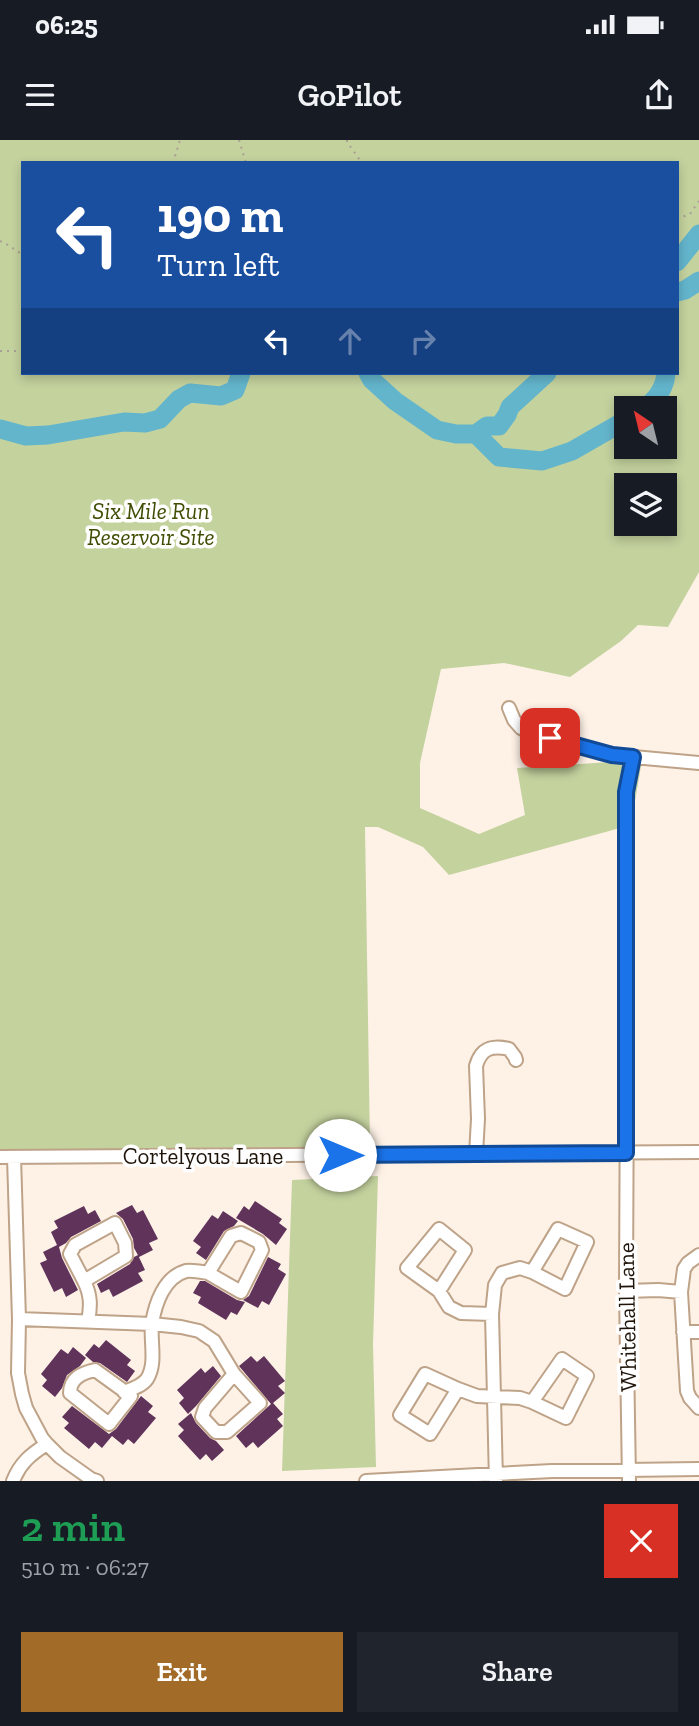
<!DOCTYPE html>
<meta charset="utf-8">
<style>
:root{--surface:#171b24;--page:#20242c;--text:#f1f3f6;--muted:#9ea1a6;--accent:#a26b27}
body{margin:0;font-family:"Zilla Slab",serif;background:var(--page);color:var(--text);height:100vh;display:flex;flex-direction:column;font-size:26px;white-space:nowrap}
*{box-sizing:border-box;margin:0}
p{font-size:23px;color:var(--muted)}
.icon{flex:none;width:38px;height:38px;fill:none;stroke:currentColor;stroke-width:2;stroke-linecap:round;stroke-linejoin:round}
.map{position:relative;height:1341px;overflow:hidden}
.details{display:flex;flex-direction:column;background:var(--surface);flex:1}
.details>*{flex:none}
.banner{position:absolute;left:21px;top:21px;width:658px;height:214px;border-radius:0px;box-shadow:0 4px 10px #0003;background:#1a4fa0;color:#fff;overflow:hidden}
.needle{width:46px;rotate:325deg}
.controls{position:absolute;left:614px;top:256px;display:grid;gap:14px}
.controls a{display:grid;place-items:center;width:63px;height:63px;border-radius:0px;background:var(--surface);box-shadow:0 4px 10px #0003;font-size:35px}
.pin{position:absolute;display:grid;place-items:center;width:60px;height:60px;color:#fff;margin:-30px;border-radius:14px;box-shadow:0 4px 10px #0006}
.me{position:absolute;width:77px;margin:-38px;rotate:90deg;stroke-linejoin:round;filter:drop-shadow(0 0 5px #0008)}
.turn{display:flex;align-items:center;gap:24px;height:147px;padding:0 21px;font-size:32px}
.turn .icon{width:91px;height:91px;stroke-width:2.5}
.turn b{display:block;font-size:49px;line-height:60px}
.lanes{display:flex;align-items:center;height:66px;padding:0 21px;background:#0003;justify-content:center;gap:35px;direction:ltr}
.lanes .off{opacity:.35}
.round{display:grid;place-items:center;flex:none;width:74px;height:74px;border-radius:0px;background:var(--page)}
.headline{display:flex;align-items:center;justify-content:space-between;height:119px;padding:0 21px}
h1{font-size:42px;font-weight:600;line-height:52px;color:#1e9e55}
.action{display:flex;gap:14px;margin-top:auto;padding:14px 21px}
.action a{flex:1;height:80px;border-radius:0px;background:var(--accent);color:#fff;font-size:28px;font-weight:600;line-height:80px;text-align:center}
.action a+a{background:var(--page);color:var(--text)}
.status{display:flex;justify-content:space-between;align-items:center;height:49px;padding:0 35px;background:var(--surface);direction:ltr}
.status svg{height:19px;fill:currentColor}
header{display:flex;justify-content:space-between;align-items:center;height:91px;padding:0 21px;background:var(--surface);font-size:32px;font-weight:600}
.map>svg:first-child{display:block}
.green{fill:#c4d29e;fill-rule:evenodd}
.lines{fill:none;stroke-linecap:round;stroke-linejoin:round}
.river{stroke:#63b5cc;stroke-width:19}
.building{fill:#60335b}
.minor-casing{stroke:#bea389;stroke-width:16}
.path{stroke:#aa9f95;stroke-width:2;stroke-dasharray:2 5;stroke-linecap:butt}
.minor{stroke:#fff;stroke-width:12}
.route-casing{stroke:#114b97;stroke-width:18}
.route{stroke:#1a73e8;stroke-width:12}
.labels{text-anchor:middle;dominant-baseline:central;stroke-width:7;stroke-linejoin:round;paint-order:stroke}
.park-label{font-size:23px;font-style:italic;fill:#404e03;stroke:#fff}
.street-label{font-size:23px;fill:#1e140a;stroke:#fff}
</style>
<div class="status"><b>06:25</b><svg viewBox="0 0 49 12"><path d="M0 12V9h3v3zM5 12V6h3v6zM10 12V3h3v9zM15 12V0h3v12zM26 1h20v11H26zM47 4h2v5h-2z"/></svg></div>
<header><svg class="icon" aria-label="menu" viewBox="0 0 24 24"><path d="M4 6h16M4 12h16M4 18h16"/></svg>GoPilot<svg class="icon" aria-label="share" viewBox="0 0 24 24"><path d="M12 15V3M7 8l5-5 5 5M5 13v7h14v-7"/></svg></header>
<div class="map">
<svg width="699" height="1341" viewBox="0 0 699 1341">
<rect width="100%" height="100%" fill="#fef2e7"/>
<path class="green" d="M0 0H699V432L668 487 638 485 621 501 570 537 504 523 441 529 420 623V668L479 694 525 675 517 628 642 620 631 685 449 735 423 707 378 687H365L370 1006 258 1008V1014L0 1015ZM23 23H677V233H23ZM626 268H665V306H626ZM626 345H665V383H626Z
M378 1036 373 1205 376 1327 282 1331 292 1040Z"/>
<g class="lines">
<path class="river" d="M677 122 699 94
M677 152 685 150 699 141
M368 233 372 240 395 261 437 290 456 294H476L487 286H499L507 275 510 267 547 233
M645 268C657 259 665 248 666 233
M0 289 26 296 48 295 124 282 145 283 160 279 179 259 190 253 221 256 235 250 241 233
M476 294 499 317 542 321 572 311 626 280"/>
</g>
<path class="building" d="M255 1061 282 1079 279 1083 287 1089 276 1105 263 1094 236 1078 244 1066 249 1070Z
M132 1065 137 1073 143 1070 158 1099 149 1103 153 1110 139 1117 134 1108 133 1099 123 1079 116 1073Z
M84 1066 88 1074 95 1070 101 1081 71 1097 66 1103 59 1107 62 1118 78 1150 66 1157 62 1148 54 1152 40 1123 47 1120 43 1112 57 1105 51 1092 58 1088 54 1081Z
M223 1071 238 1081 234 1086 224 1091 206 1120 196 1113 201 1107 193 1101 212 1075 218 1079Z
M138 1115 145 1130 138 1133 143 1141 113 1157 109 1149 101 1153 97 1144 130 1124 134 1117Z
M268 1117 281 1124 278 1129 286 1134 269 1165 262 1161 258 1168 243 1160 249 1156Z
M200 1141H205L237 1160 245 1162 237 1175 231 1172 226 1180 198 1163 201 1157 193 1153Z
M106 1200 131 1220 127 1225 135 1231 127 1242 100 1223 93 1222 85 1215 94 1204 99 1208Z
M73 1207 86 1218 80 1226 67 1235 62 1248 55 1257 42 1246 47 1240 41 1234 61 1209 68 1214Z
M251 1216 257 1222 264 1216 285 1241 278 1246 285 1253 273 1263 283 1274 277 1279 283 1286 258 1308 253 1302 246 1308 236 1296 271 1264 239 1226Z
M213 1226 221 1236 196 1266 188 1274 179 1263 184 1258 177 1250 201 1228 205 1233Z
M141 1256 153 1266 148 1272 156 1278 134 1304 128 1299 123 1305 112 1296 102 1308 95 1302 89 1309 64 1288 69 1283 62 1277 72 1266 109 1294 116 1289Z
M191 1273 196 1283 210 1298 216 1301 224 1310 212 1321 206 1314 200 1320 178 1296 184 1290 178 1284Z"/>
<g class="lines">
<defs>
<path id="minor" d="M509 568 514 580 521 588 529 592 571 604 612 615 699 623
M476 1014 478 979 476 926C481 908 492 905 509 909L515 917 516 920
M0 1017 699 1012
M14 1017 19 1179 18 1233 22 1254 26 1268 42 1298 47 1304 60 1317 91 1339 97 1341
M115 1083 125 1103 126 1116 84 1141 70 1114 75 1105Z
M439 1089 465 1110 439 1151 407 1128Z
M558 1089 587 1102 565 1149 532 1132Z
M241 1093 259 1102 262 1110 241 1152 208 1133 231 1096Z
M699 1115 688 1123 684 1129 681 1152 687 1251 690 1258 699 1268
M84 1141C91 1155 91 1166 88 1181
M439 1151 449 1167 461 1173 492 1174
M626 1151 658 1150 681 1152
M19 1179 152 1184 181 1187 199 1191 214 1201 234 1234
M683 1192H699
M562 1219 587 1236 566 1278 532 1262Z
M95 1230 131 1256 109 1284 70 1253C70 1238 82 1233 95 1230Z
M234 1234 260 1263 227 1292H216L202 1277 205 1268Z
M425 1234 458 1249 430 1294 400 1275Z
M458 1249 477 1256 520 1258 532 1262
M124 1252C132 1249 142 1246 147 1239 157 1223 150 1202 152 1184 155 1164 164 1137 186 1131 193 1130 202 1132 208 1133
M13 1341C20 1323 31 1314 47 1304
M366 1341 552 1331 699 1329
M496 1341 492 1174 495 1145 502 1133 520 1128 532 1132
M629 1341 626 1151 627 920 626 652 633 617"/>
</defs>
<use href="#minor" class="minor-casing"/>
<path class="path" d="M239 0 246 23
M347 0V2L362 23
M173 23 180 0
M677 79 690 74 699 61
M0 101 8 105 23 115
M0 211H23"/>
<use href="#minor" class="minor"/>
</g>
<g class="lines">
<defs>
<path id="route" d="M340 1015 626 1013V652L633 617 612 615 550 598"/>
</defs>
<use href="#route" class="route-casing"/>
<use href="#route" class="route"/>
</g>
<g class="labels">
<g class="park-label">
<text x="151" y="371">Six Mile Run<tspan x="151" dy="26">Reservoir Site</tspan></text>
</g>
<g class="street-label">
<text x="203" y="1016">Cortelyous Lane</text>
<text transform="translate(627 1177) rotate(-91)">Whitehall Lane</text>
</g>
</g>
</svg>
<div class="controls">
<a><svg class="needle" viewBox="-14 -14 28 28"><path d="M0-13l5 13h-10z" fill="#e53935"/><path d="M0 13l5-13h-10z" fill="#9ea1a6"/></svg></a>
<a><svg class="icon" aria-label="layers" viewBox="0 0 24 24"><path d="M12 4l9 5-9 5-9-5zM3 14l9 5 9-5"/></svg></a>
</div>
<div class="pin" style="left:550px;top:598px;background:#d93025"><svg class="icon" aria-label="arrive" viewBox="0 0 24 24"><path d="M6 21V4h12l-3 4 3 4H6"/></svg></div>
<svg class="me" style="left:340px;top:1015px" viewBox="-20 -20 40 40"><circle r="19" fill="#fff"/><path d="M0-13L10 11 0 6-10 11z" fill="#1a73e8"/></svg>
<div class="banner">
<div class="turn"><svg class="icon" aria-label="left" viewBox="0 0 24 24"><path d="M17 20v-9H6M10 6l-5 5 5 5"/></svg><div><b>190 m</b>Turn left</div></div>
<div class="lanes"><svg class="icon" aria-label="left" viewBox="0 0 24 24"><path d="M17 20v-9H6M10 6l-5 5 5 5"/></svg><svg class="icon off" aria-label="ahead" viewBox="0 0 24 24"><path d="M12 20V5M6 11l6-6 6 6"/></svg><svg class="icon off" aria-label="right" viewBox="0 0 24 24"><path d="M7 20v-9h11M14 6l5 5-5 5"/></svg></div>
</div>
</div>
<section class="details">
<div class="headline"><div><h1>2 min</h1><p>510 m · 06:27</p></div><a class="round" style="background:#d93025;color:#fff"><svg class="icon" aria-label="close" viewBox="0 0 24 24"><path d="M6 6l12 12M18 6L6 18"/></svg></a></div>
<div class="action"><a>Exit</a><a>Share</a></div>
</section>
